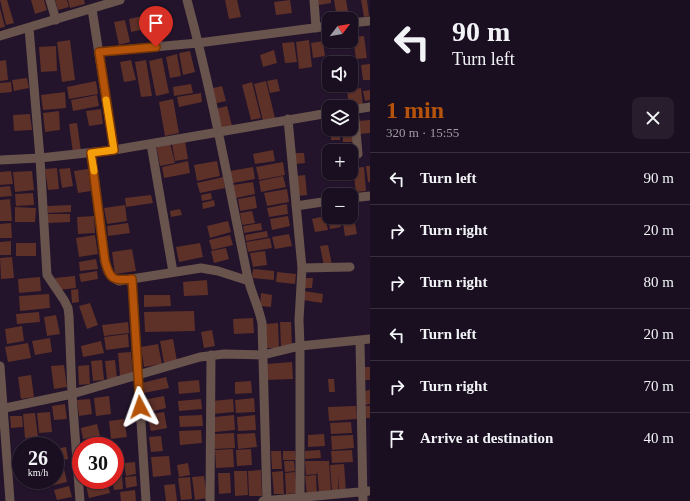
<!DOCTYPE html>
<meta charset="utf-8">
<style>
:root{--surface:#1a0f20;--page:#271d2d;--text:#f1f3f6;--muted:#9f9ca5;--line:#382f3e;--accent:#b45309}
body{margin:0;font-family:"Times New Roman",serif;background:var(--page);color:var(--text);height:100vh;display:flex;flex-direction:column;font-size:15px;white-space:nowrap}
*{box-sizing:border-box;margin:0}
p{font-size:13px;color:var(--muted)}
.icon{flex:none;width:22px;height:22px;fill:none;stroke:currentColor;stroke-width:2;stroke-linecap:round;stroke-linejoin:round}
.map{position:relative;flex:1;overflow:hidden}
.sheet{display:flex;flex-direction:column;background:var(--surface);width:320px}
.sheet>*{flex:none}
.top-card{background:#1a0f20;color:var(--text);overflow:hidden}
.needle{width:26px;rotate:59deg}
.fabs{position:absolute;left:322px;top:12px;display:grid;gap:8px}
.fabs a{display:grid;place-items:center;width:36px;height:36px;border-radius:8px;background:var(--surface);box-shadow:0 1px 3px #0004,0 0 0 1px var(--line);font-size:20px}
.speed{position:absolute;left:12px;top:437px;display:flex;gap:8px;font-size:20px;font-weight:700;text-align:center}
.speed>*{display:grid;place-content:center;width:52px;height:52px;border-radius:50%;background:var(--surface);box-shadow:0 1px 3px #0004,0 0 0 1px var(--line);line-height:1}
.speed small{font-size:10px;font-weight:400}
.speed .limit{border:6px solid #d22;background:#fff;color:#111}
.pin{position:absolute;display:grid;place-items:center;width:34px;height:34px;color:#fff;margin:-41px -17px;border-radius:50% 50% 50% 0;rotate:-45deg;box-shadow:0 0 4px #0007}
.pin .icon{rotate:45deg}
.me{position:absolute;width:44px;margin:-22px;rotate:356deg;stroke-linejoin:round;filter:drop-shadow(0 0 3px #0008)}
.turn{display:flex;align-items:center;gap:14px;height:84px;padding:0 16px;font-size:18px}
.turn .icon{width:52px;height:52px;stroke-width:2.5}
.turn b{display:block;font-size:28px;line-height:34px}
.round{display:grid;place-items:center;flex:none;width:42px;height:42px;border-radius:8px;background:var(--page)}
.headline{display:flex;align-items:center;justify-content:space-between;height:68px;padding:0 16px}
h1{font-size:24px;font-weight:600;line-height:30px;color:var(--accent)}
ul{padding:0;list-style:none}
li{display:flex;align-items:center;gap:12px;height:52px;padding:0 16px;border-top:1px solid var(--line)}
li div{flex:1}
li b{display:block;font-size:15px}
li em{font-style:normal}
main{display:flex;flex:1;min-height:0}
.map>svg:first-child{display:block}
.building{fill:#5d3028}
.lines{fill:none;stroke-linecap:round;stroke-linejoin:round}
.minor{stroke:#69534d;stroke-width:9}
.route-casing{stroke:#753606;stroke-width:10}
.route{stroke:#b45309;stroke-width:7}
.slow{stroke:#f59e0b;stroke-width:7}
</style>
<main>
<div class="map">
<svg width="370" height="501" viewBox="0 0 370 501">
<rect width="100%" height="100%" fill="#23142b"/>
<path class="building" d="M0 0H7L14 23 6 25Z
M31 0H44L47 10 35 14Z
M55 0H67L69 7 58 10Z
M68 0H84L85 4 70 8Z
M225 0H237L241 17 229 19Z
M290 0 292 13 276 15 274 2Z
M318 0H331V3L319 5Z
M334 0H346L349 17 337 18Z
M361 0H367L369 16 364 17Z
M0 8 5 27 0 28Z
M151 14 154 27 131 32 129 19Z
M125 20 130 42 119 45 114 22Z
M364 36 367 58 356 59 353 37Z
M70 40 75 80 62 82 57 42Z
M309 40 312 67 299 69 296 42Z
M323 41 325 56 313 58 311 43Z
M294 42 297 62 285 63 282 43Z
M56 46 57 71 41 72 39 47Z
M274 50 277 63 263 67 260 55Z
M190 51 195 72 183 75 179 53Z
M177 54 181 76 170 78 166 57Z
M162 58 169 93 156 96 149 61Z
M6 60 8 80 0 81V61Z
M131 60 136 80 124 82 120 62Z
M146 60 152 96 141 97 135 62Z
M370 64V80H363L361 65Z
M27 78 29 88 14 91 12 80Z
M277 79 280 91 270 93 267 81Z
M96 81 98 94 69 99 67 87Z
M266 81 275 118 263 121 254 84Z
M11 82 12 92 0 93V83Z
M252 82 261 118 251 120 242 85Z
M191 84 193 93 174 96 173 87Z
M222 86 226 101 213 104 209 89Z
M361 88 363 105 349 106 347 90Z
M370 90V100L365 101 363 91Z
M65 92 66 108 43 110 41 95Z
M201 93 202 102 179 107 177 97Z
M97 95 99 106 73 111 71 100Z
M173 99 179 133 165 136 159 102Z
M227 106 232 126 220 129 215 109Z
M101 109 103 124 89 126 86 111Z
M59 111 60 130 45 132 43 113Z
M30 114 32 130 14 131 13 115Z
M370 120V133L359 134 358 121Z
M351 122 354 142H343L342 129H351Z
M77 123 81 151 73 153 69 124Z
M331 129H340V140H331Z
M185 141 188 159 175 161 172 144Z
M170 143 175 163 160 166 156 145Z
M353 145 357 163 351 164V151H331V150Z
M273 150 275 161 255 164 253 154Z
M295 153H304L305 163 296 164Z
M188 161 190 173 164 178 162 167Z
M217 161 220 176 197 181 194 165Z
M283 162 285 175 259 180 256 167Z
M366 166H370V182H368Z
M253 167 255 179 233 183 230 171Z
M364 167 366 191 356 192 353 168Z
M57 168 59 189 48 190 45 169Z
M70 168 73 186 62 188 59 169Z
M88 169 91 191 78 193 74 171Z
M11 171 13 184 0 185V172Z
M32 171 34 190 15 192 13 172Z
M305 175 306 184 297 185 296 176Z
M283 176 286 187 261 192 259 181Z
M223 177 225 188 200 193 197 183Z
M253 182 255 194 236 198 233 185Z
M306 184 307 195 298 196 297 185Z
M10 186 12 196 0 197V187Z
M287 189 289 202 267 206 264 193Z
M33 193 34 205 16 206 15 194Z
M211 193 212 199 202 201 201 195Z
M151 195 153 203 126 207 125 198Z
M255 196 257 208 240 211 238 199Z
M10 199 12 221H0V200Z
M214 200 215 206 203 209 202 203Z
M287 204 288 214 269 217 267 208Z
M71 205V212L48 213 47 206Z
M125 205 127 221 107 224 104 208Z
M15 207 36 208 35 222H15Z
M180 209 182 215 171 217 170 211Z
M252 211 255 223 242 225 240 213Z
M353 213 357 234 345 236 342 217H351V214Z
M48 214H70V222L48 223Z
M94 216 95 233 78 234 77 217Z
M288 216 290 226 272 230 270 219Z
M325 216 328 230 315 232 312 219Z
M328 217H339L341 227 330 229Z
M228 221 231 232 210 238 207 226Z
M11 223 12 238H0V224Z
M128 223 130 233 108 236 107 226Z
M261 223 262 230 244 233 243 226Z
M267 231 268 237 246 241 245 235Z
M289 234 292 246 275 249 272 237Z
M95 235 98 254 79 257 76 238Z
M230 235 233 245 212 250 209 240Z
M270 238 272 248 248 252 246 242Z
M11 241V255H0V242Z
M16 243H36V256H16Z
M200 243 203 257 179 262 176 247Z
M328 245 332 265 324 266 320 246Z
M226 248 229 259 214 263 211 251Z
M132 249 136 271 115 274 112 252Z
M265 251 267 265 253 267 250 253Z
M12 257 14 278 1 279 0 258Z
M96 259 98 269 80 271 79 262Z
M253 269 274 271V280L252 278Z
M97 271 98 279 81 282 79 274Z
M277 272 296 274 295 284 276 282Z
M75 276 76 288 58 290 56 284 55 278Z
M40 277 41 291 19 293 18 279Z
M305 278H313L312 288H304Z
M207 280 208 295 184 296 183 282Z
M78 289 79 302 72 303 71 290Z
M304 291 323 294 322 303 303 300Z
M261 293 272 295 271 307 260 306Z
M49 294 50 308 20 311 19 296Z
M144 295H170L171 306 144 307Z
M90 303 98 325 87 329 79 306Z
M194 311 195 331 145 332 144 312Z
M39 312 40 322 17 324 16 314Z
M56 315 60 334 47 336 44 317Z
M253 318 254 333 234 334 233 319Z
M128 322 129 333 104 336 102 325Z
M280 322H291L292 348H281Z
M278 323 279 348H266L265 324Z
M22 326 24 341 7 344 5 329Z
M212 330 215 346 204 348 201 332Z
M128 334 129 347 106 350 104 337Z
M50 338 52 352 35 355 32 341Z
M173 339 177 361 164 363 160 341Z
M101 341 104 353 83 357 81 346Z
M28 343 31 358 8 362 5 347Z
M158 344 162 364 144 367 141 347Z
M131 352 133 375 120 376 118 353Z
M102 360 104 380 93 381 91 361Z
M115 360 117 378 107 379 105 361Z
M292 362 293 379 267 380 266 364Z
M64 365 67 387 54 389 51 366Z
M89 365 90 384 79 385 78 366Z
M364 367H370V380H364Z
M31 375 34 397 21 399 18 377Z
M166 377 169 388 144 393 142 383Z
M328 379H334L335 392H329Z
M199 380 200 392 179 394 178 382Z
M251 381 252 393 235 394V382Z
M370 390V404L365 405 364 391Z
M109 396 111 414 96 416 94 398Z
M164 396 166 408 146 413 143 400Z
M254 398 255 412 236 413 235 400Z
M90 399 92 414 79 416 77 400Z
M201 399 202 409 179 411 178 401Z
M233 399 234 412 213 414 212 401Z
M65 404 67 419 54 420 52 406Z
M356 406 357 419 329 421 328 407Z
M365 406H370V418H366Z
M50 412 52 432 39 433 37 413Z
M164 412 167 428 151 431 147 415Z
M35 413 38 437 25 438 23 414Z
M202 415 203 426 180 427 179 416Z
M234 415 235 430 215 432 214 417Z
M255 415 256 430 238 431 237 417Z
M10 416H22L23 427 11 428Z
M124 419 127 437 111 439 109 421Z
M351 422 352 433 331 434 330 423Z
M97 424 100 436 83 439 81 428Z
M201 430 202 443 180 445 179 431Z
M234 433 235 448 215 449 214 434Z
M255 433 257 447 238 449 237 434Z
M324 434 325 446 308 447V435Z
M353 435 354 448 332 450 331 436Z
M161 436 163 451 151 452 149 437Z
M99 439 100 446H82V442Z
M66 447 68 459 55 461V449Z
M233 449 234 467 216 468 215 450Z
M251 449 252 465 237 466 236 450Z
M121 450 123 462 115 463V451Z
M320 450 321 458 305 459V451Z
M352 450 353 462 332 463 331 451Z
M271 451H281L282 469H272Z
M283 451H295L296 460H283Z
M169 456 171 475 153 477 151 457Z
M284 461H294L295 471 285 472Z
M305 461H329L331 492 319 493 317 469V474L306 475Z
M60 462 62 469 55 471V463Z
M135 462 136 474 126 476 124 463Z
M188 463 190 475 179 477 177 465Z
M121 464 123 475 115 476V465Z
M344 464 346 492H339L338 474V492H332L330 465Z
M64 469 67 482 50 486 48 480H55V472Z
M261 470 262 496H249L248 471Z
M234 471H247L248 495 235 496Z
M283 471 284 494H274L272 472Z
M295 472 297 493 286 494 285 473Z
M218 473H230L231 493 219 494Z
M316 475 317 495 307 496 305 476Z
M122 476 123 489 114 490 112 480H115V477Z
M136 476 137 486 126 488 125 477Z
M204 476 207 498 195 500 192 477Z
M190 477 192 499 181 500 178 478Z
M107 481 110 493 89 498 86 486Z
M175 484 177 501H166L164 485Z
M69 486 72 497 57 500 54 490Z
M135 490 136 501H121L120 492Z"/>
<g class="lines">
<path class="minor" d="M50 0 56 20
M187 0C212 92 229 186 248 279 252 294 259 308 262 323L267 501
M314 0 316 28
M92 9 114 150
M351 23 370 21
M29 28 40 158 47 275 64 300 68 308 69 316 72 394 80 501
M0 36 120 0
M99 52 198 43 329 26
M354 109 358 154
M351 110 370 107
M288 119 302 268 299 320 300 346V501
M151 144 173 272
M91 153 105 261C107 271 109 277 119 281L201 268 218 271 249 281
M0 160 40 158 114 150 329 113
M351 198 370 196
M296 206 329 201
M302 268 350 267
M132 279 146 501
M360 340 363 501
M0 366 10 501
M0 409 72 394 200 357 224 354 263 355 300 346 370 339
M210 501 211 355
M263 501 370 491"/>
</g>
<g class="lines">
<defs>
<path id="route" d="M140 407 132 279C113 281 110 280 105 261L91 153 114 150 99 52 156 47"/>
</defs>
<use href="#route" class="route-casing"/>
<use href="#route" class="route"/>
<path class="slow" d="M94 171 91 153 114 150 106 100"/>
</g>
</svg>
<div class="fabs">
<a><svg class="needle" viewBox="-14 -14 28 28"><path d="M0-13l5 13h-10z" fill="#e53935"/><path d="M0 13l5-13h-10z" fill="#9f9ca5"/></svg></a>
<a><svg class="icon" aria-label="sound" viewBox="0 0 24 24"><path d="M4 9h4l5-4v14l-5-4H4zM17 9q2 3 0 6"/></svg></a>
<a><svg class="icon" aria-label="layers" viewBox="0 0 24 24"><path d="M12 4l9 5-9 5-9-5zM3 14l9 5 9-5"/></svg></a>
<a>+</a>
<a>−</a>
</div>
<div class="speed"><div>26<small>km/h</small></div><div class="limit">30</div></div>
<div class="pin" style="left:156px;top:47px;background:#d93025"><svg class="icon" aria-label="arrive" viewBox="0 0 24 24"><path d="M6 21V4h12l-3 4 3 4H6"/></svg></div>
<svg class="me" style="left:140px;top:407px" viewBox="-20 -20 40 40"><path d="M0-17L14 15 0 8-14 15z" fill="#b45309" stroke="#fff" stroke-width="4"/></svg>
</div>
<section class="sheet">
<div class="top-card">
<div class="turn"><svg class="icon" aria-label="left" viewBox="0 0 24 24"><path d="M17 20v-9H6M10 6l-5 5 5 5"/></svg><div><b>90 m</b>Turn left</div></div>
</div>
<div class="headline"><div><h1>1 min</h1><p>320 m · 15:55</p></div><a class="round"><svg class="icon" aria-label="close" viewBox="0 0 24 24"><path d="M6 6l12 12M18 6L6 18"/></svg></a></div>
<ul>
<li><svg class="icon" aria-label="left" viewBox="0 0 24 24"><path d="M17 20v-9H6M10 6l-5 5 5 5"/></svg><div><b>Turn left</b></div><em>90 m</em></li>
<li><svg class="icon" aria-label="right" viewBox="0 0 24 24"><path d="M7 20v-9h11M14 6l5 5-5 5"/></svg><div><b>Turn right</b></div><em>20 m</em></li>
<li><svg class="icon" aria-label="right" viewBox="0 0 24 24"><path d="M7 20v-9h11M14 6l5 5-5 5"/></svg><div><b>Turn right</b></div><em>80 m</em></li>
<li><svg class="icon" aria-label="left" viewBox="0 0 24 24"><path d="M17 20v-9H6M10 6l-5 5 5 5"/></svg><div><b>Turn left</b></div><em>20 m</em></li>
<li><svg class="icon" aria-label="right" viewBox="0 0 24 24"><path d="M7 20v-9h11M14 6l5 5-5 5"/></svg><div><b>Turn right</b></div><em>70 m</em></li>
<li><svg class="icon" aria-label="arrive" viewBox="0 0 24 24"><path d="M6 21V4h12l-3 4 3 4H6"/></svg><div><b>Arrive at destination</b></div><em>40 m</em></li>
</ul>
</section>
</main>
